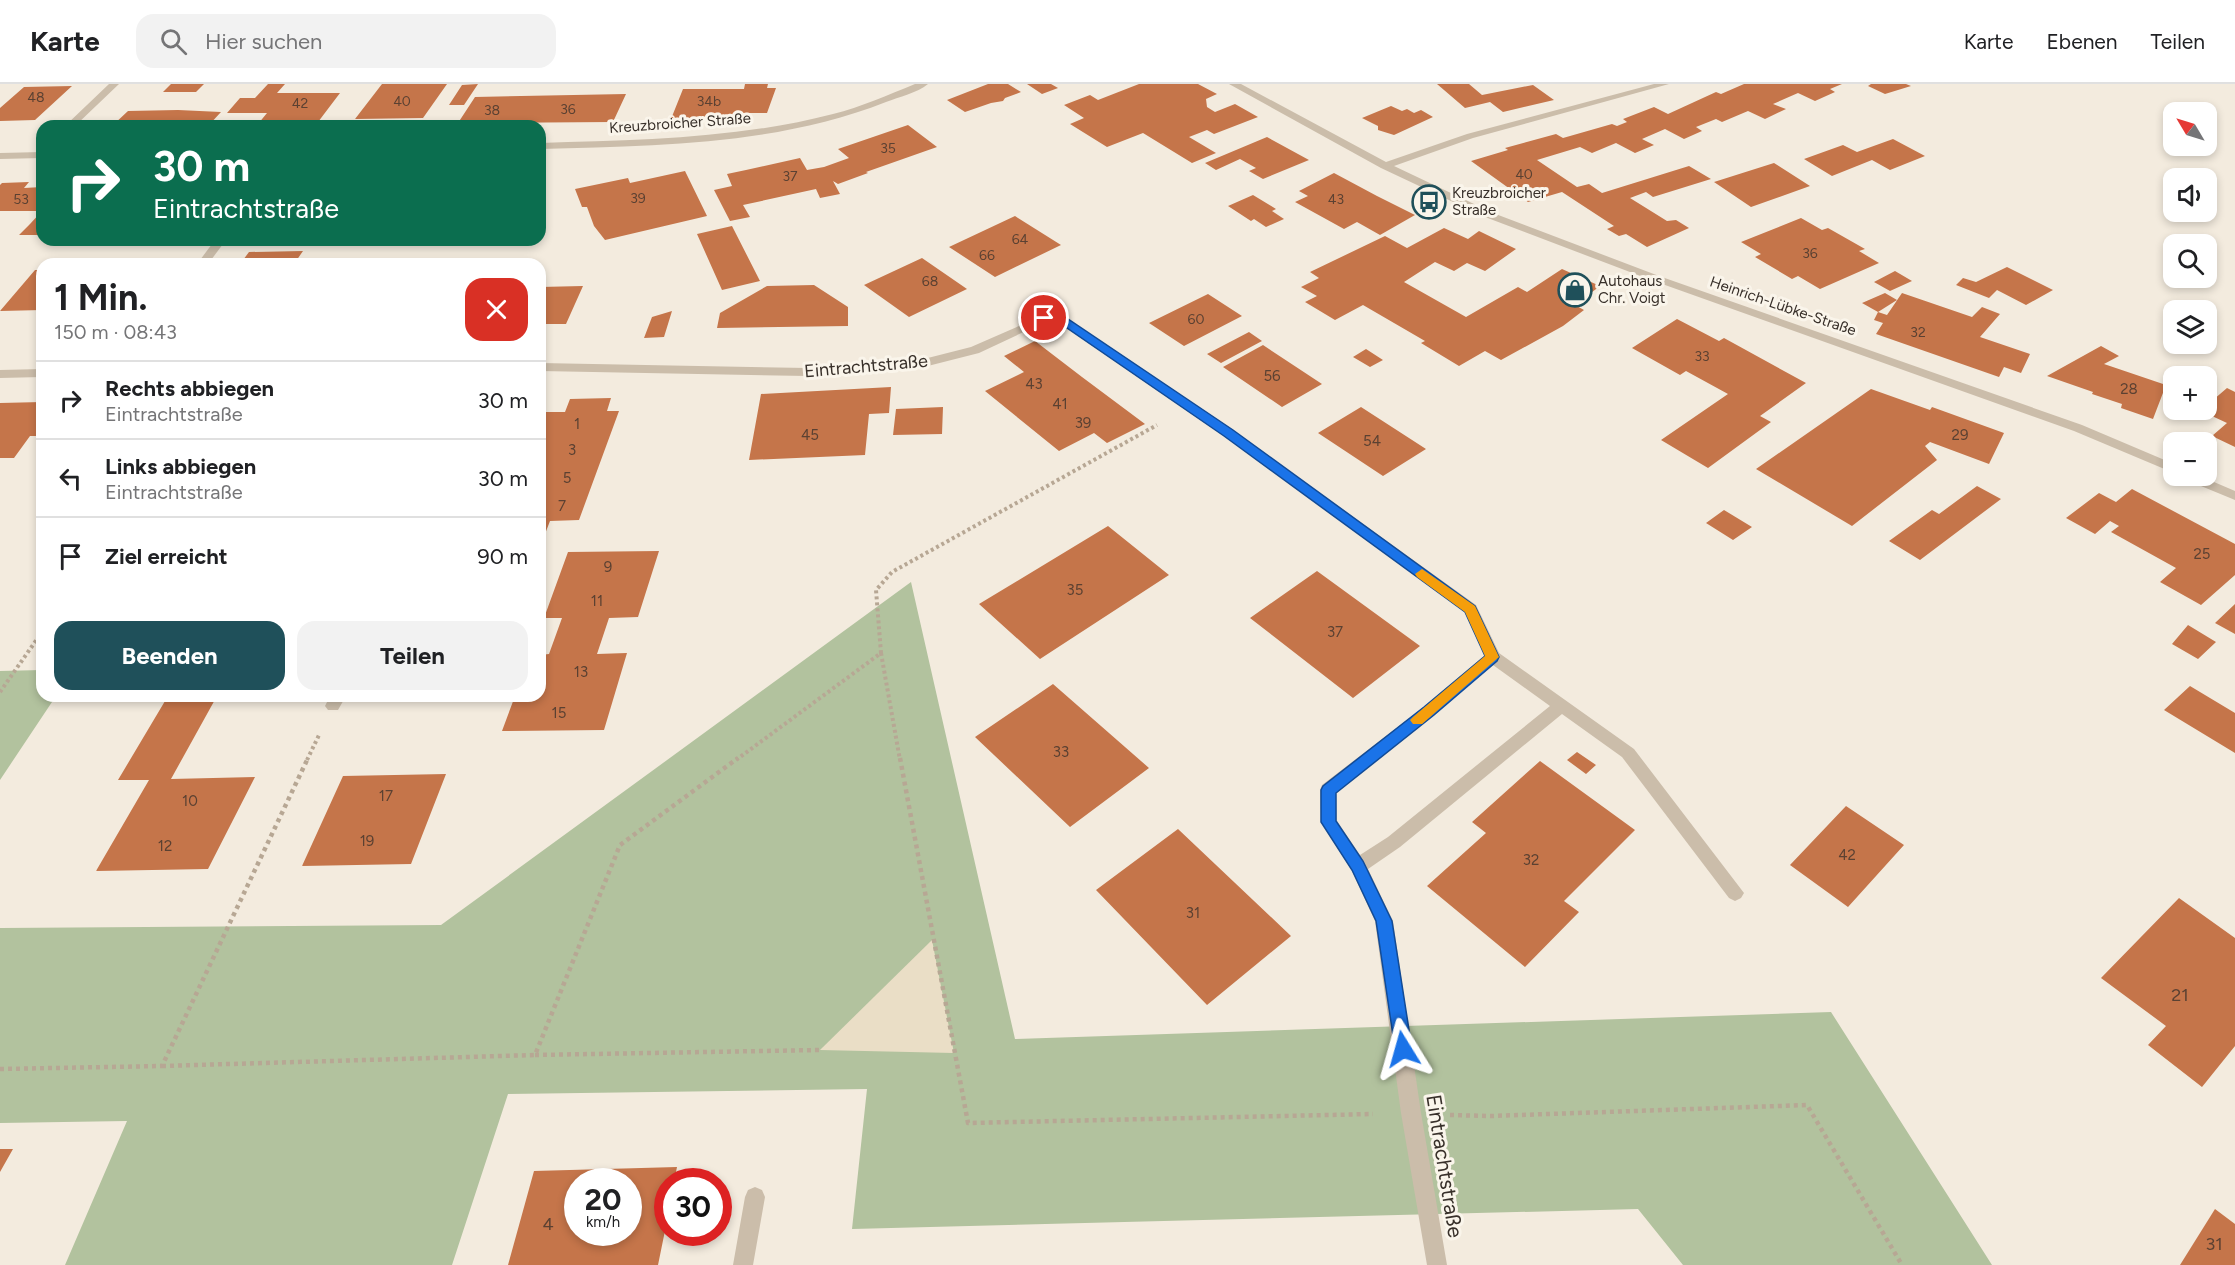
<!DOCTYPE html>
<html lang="de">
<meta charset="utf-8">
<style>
:root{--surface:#fff;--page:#f2f2f2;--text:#202124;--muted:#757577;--line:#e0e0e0;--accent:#1f505a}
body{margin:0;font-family:Figtree,sans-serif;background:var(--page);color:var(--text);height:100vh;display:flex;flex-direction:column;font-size:22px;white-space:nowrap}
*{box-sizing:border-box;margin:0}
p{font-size:20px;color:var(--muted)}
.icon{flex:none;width:33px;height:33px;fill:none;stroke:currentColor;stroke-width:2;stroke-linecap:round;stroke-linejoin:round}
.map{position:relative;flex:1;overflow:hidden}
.drawer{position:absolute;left:36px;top:174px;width:510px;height:444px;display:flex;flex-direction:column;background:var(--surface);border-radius:18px;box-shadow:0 3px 9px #0003}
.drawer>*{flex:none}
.banner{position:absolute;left:36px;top:36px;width:510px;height:126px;border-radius:18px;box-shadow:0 3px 9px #0003;background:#0b6e4f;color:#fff;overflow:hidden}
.needle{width:39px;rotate:308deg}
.fabs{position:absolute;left:2163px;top:18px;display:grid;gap:12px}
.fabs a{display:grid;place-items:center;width:54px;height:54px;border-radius:12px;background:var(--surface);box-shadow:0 3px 9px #0003;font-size:30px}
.speed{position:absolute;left:564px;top:1084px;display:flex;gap:12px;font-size:30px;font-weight:700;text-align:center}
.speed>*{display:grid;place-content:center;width:78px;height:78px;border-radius:50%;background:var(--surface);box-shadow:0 3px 9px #0003;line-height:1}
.speed small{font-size:15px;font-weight:400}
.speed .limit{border:9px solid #d22;background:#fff;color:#111}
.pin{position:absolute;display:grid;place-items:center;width:51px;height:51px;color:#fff;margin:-26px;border:3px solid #fff;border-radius:50%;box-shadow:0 2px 6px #0007}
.me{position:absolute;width:66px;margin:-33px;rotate:352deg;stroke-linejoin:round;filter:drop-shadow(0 0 4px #0008)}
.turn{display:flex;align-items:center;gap:21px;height:126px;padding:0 18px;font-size:27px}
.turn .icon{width:78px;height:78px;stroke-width:2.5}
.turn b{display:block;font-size:42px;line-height:51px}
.round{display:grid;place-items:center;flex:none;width:63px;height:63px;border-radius:18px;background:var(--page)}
.head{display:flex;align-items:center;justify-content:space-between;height:102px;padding:0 18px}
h1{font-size:36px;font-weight:700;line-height:45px}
.button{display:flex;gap:12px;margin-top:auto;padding:12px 18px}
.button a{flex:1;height:69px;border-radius:18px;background:var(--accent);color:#fff;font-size:24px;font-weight:700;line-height:69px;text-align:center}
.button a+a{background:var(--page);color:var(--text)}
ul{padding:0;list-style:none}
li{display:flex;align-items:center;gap:18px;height:78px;padding:0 18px;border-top:2px solid var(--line)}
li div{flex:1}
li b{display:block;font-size:22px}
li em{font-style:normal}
header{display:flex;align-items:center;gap:36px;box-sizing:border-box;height:84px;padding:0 30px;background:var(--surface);border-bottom:2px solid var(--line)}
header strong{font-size:28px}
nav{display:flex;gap:33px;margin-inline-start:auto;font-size:21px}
.search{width:420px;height:54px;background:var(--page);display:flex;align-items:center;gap:15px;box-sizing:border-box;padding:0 21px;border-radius:18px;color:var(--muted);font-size:22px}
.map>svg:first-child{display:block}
.green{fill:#b2c29e}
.plaza{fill:#eadec6}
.building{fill:#c5754a;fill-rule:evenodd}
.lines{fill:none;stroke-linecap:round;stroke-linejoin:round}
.path-far1{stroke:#b7a794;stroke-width:4;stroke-dasharray:3 3;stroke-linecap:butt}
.path{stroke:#b7a794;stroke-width:4.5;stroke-dasharray:4 4;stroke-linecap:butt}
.minor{fill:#cbbdaa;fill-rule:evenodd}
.route{fill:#1a73e8;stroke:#114b97;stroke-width:1.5}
.slow{fill:#f59e0b}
.labels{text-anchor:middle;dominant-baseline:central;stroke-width:6;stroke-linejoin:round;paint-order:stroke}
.far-number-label{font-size:14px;fill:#5b4132}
.far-street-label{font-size:15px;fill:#38302a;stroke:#faf5eb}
.far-poi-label{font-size:15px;fill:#38302a;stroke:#faf5eb;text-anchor:start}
.number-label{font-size:15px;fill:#5b4132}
.street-label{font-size:18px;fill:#38302a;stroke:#faf5eb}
.near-number-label{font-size:18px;fill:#5b4132}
.near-street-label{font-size:21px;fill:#38302a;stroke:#faf5eb}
</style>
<header>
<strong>Karte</strong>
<div class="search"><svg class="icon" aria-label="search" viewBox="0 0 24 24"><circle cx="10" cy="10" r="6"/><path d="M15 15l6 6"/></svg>Hier suchen</div>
<nav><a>Karte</a><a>Ebenen</a><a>Teilen</a></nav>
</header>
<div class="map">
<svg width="2235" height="1181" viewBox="0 0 2235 1181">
<rect width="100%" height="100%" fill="#f3ebde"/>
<path class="green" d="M911 498 1015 955 1831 928 1992 1181H1683L1638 1125 852 1145 867 1005 508 1010 452 1181H65L127 1037 0 1039V844L441 841Z
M42 586V612H56L0 696V587Z"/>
<path class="plaza" d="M932 856 954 969 820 966Z"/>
<path class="building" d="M171 0H204L196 8H163Z
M268 0H285L277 9H340L315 42H248L258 40 267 29H227L240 14H255Z
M382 0H447L423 34 355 35Z
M478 0 464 21H449L462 1Z
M745 0H768L767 4H776L767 29H735L734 34 671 35 683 5H744Z
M988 0H1008L1021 8 1005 14 1003 17 991 19 965 28 947 16Z
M1027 0H1051L1058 4 1042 10Z
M1139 0H1198L1217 10 1206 15 1207 23 1215 28 1235 20 1258 33 1214 50 1207 46 1189 53 1216 69 1192 79 1143 49 1107 63 1070 40 1084 34 1064 21 1090 11 1098 16Z
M1437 0H1469L1482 11 1533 1 1554 16 1503 28 1490 18 1465 24Z
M1744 0H1842L1830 5 1835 8 1815 17 1798 9 1773 20 1786 25 1765 35 1748 27 1722 38 1716 35 1696 43 1702 47 1684 55 1665 45 1642 55 1654 61 1635 69 1616 59 1592 69 1580 63 1537 76 1577 103 1589 100 1602 109 1689 82 1711 95 1653 113 1646 108 1630 114 1667 137 1676 136 1689 144 1647 163 1626 150 1619 152 1607 145 1614 142 1562 108 1528 118 1471 77 1508 66 1505 64 1556 50 1563 54 1612 40 1617 42 1627 38 1623 35 1654 23 1668 30 1716 8 1721 10Z
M1871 0H1906L1911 2 1885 10 1868 2Z
M72 2 35 36 0 37V24L24 3Z
M626 10 613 38 458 39 475 13Z
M1391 22 1402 27 1407 25 1414 29 1421 26 1433 33 1394 51 1378 46V42L1362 34Z
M178 26 221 28 208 42H112L128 27Z
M908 41 937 63 866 88 868 89 838 100 833 97 840 110 820 114 816 105 743 121 750 133 730 137 714 106 732 102 727 90 746 86 800 74 807 86 824 83 849 74 838 65Z
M1267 53 1309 76 1263 95 1249 87 1256 84 1240 75 1216 86 1205 79Z
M1893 55 1925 72 1890 86 1872 76 1832 92 1804 75 1843 61 1857 68Z
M1774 79 1810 102 1751 123 1714 98Z
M685 87 707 132 605 156 594 142 587 123H582L575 105 628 94 630 99Z
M1334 89 1377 112 1415 131 1380 151 1357 138 1344 145 1295 118 1308 112 1299 107Z
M29 98 24 104 42 103V127H0V101L2 99Z
M1253 111 1276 125 1272 127 1284 135 1266 143 1254 135 1251 137 1228 122Z
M42 127V151H19L30 140Z
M1015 132 1061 161 995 193 949 163Z
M1801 134 1822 146 1828 144 1865 165 1859 167 1879 179 1820 205 1798 192 1792 195 1755 173 1761 170 1741 158Z
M732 142 760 197 722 206 697 150Z
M1444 144 1468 155 1479 147 1516 165 1485 187 1467 179 1454 187 1435 178 1404 198 1466 233 1518 203 1527 208 1562 185 1600 202 1575 221 1584 226 1563 242 1501 276 1485 267 1459 282 1421 259 1425 257 1363 221 1335 236 1305 218 1317 212 1301 203 1319 194 1310 188 1385 152 1407 164Z
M303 167 294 180H240L249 168Z
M922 174 967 205 909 233 864 201Z
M2007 183 2053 206 2026 221 1997 206 1989 214 1956 201 1963 194 1976 198Z
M35 186H42V226L0 227Z
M1895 187 1912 197 1890 207 1874 198Z
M814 201 848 223V242L717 244 720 229 767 202Z
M583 202 566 240H540V203Z
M1885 209 1897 216 1878 228 1862 219Z
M1902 209 1972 233 1982 223 2000 230 1980 253 2030 270 2021 289 2004 283 1999 293 1876 250 1883 239 1874 236 1878 228 1887 231Z
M1208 210 1242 232 1184 262 1149 239Z
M672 227 664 253 644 254 652 233Z
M1677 235 1719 257 1724 254 1806 299 1760 332 1771 338 1708 384 1661 356 1728 310 1686 287 1680 291 1632 264Z
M1249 248 1262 257 1221 279 1207 270Z
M1035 257 1082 293 1145 340 1107 359 1094 349 1059 367 985 307 1024 288 1004 272Z
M1263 261 1322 300 1282 323 1223 283Z
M2101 262 2119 272 2104 280 2166 301 2153 335 2121 324 2122 320 2092 310 2093 308 2047 292Z
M1366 265 1383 276 1370 283 1353 273Z
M891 303 889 329 869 330 865 371 749 376 761 310Z
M2227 304 2235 308V363L2212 352 2227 339 2199 326H2206V322Z
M1871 305 1930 326 1932 323 2004 349 1989 380 1930 358 1925 362 1937 376 1852 442 1756 385Z
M611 314 607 327H619L579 436 550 437 540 463V328H565L570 315Z
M42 318V352H30L14 374H0V319Z
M943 323 942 350 893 351 896 325Z
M1361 323 1426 365 1383 392 1318 349Z
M1977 402 2001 415 1920 476 1889 457 1932 426 1939 430Z
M2132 405 2235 460V491L2201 521 2160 498 2176 484 2111 448 2119 442 2110 437 2095 450 2066 434 2099 409 2116 418Z
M1724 426 1752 443 1733 456 1706 439Z
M1108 442 1169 491 1040 575 979 520Z
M659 467 638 533 609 534 597 570 627 569 604 646 502 647 515 612H540V571L549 570 562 534H544L568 468Z
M1317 487 1420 562 1353 614 1250 534Z
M2235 520V550L2215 539Z
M2188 541 2216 558 2198 575 2172 560Z
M1053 600 1149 684 1070 743 975 653Z
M2190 602 2235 629V669L2164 626Z
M168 612H217L171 695 255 693 208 785 96 787 149 696H118Z
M1577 668 1596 681 1586 690 1567 676Z
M1540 677 1635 746 1564 817 1579 828 1525 883 1427 802 1486 749 1472 738Z
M446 690 411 780 302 782 343 692Z
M1846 722 1904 761 1848 823 1790 781Z
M1178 745 1291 852 1207 921 1096 806Z
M2179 814 2235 854V962L2202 1003 2148 961 2166 942 2101 894Z
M0 1065H13L0 1088Z
M677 1083 674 1098H668V1132L658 1181H508L534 1087ZM578 1098H628V1149H578Z
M2215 1125 2235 1140V1181H2180Z"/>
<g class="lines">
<path class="path-far1" d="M881 569 900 676
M0 608 42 548
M307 676 320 649
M736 676 881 569 876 506 892 488 1157 341"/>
<path class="path" d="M900 674 968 1039 1373 1030
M535 971 820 966
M162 982 535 971 620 761 738 674
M0 985 162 982 308 674
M1450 1031 1491 1032 1807 1021 1902 1181"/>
<path class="minor" d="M109 0H119L75 42H65Z
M915 0H928C917 9 899 13 886 18 777 61 656 62 540 65V59C638 56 737 55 833 30 861 23 888 11 915 0Z
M1229 0H1241L1386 78 1467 50 1654 0H1669L1473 54 1394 82 1493 129 1659 192 2082 341 2174 380V389L2074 347 1651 196 1485 133 1381 84Z
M42 68V74L0 75V69Z
M215 156H226L208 180H197Z
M1044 231 1068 235 1232 346 1476 521 1499 569 1634 665 1744 809 1741 814 1735 817 1729 814 1622 673 1562 630 1400 763 1368 785 1393 837 1421 1029 1447 1181H1427L1401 1029 1375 837 1352 787 1321 738 1320 706 1322 701 1424 623 1485 571 1465 528 1224 352 1061 240 1045 238 979 269 916 285 808 292 540 287V279L808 284 916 277 971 263ZM1493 581 1550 622 1388 753 1360 771 1337 737 1336 709Z
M42 285V293L0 294V286Z
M2182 392H2200L2235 407V416L2184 395Z
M330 612H346L338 626H328L325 622Z
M755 1103 762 1106 765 1113 753 1181H733L745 1113 748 1106Z"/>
</g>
<path class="route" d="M1044 231 1068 235 1233 346 1475 522 1499 573 1497 577 1434 631 1336 709V737L1363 777 1392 837 1412 965 1409 971 1403 974 1397 971 1395 965 1376 837 1352 786 1321 738V706L1323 702 1424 623 1485 572 1465 528 1224 352 1061 240 1041 236V232Z"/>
<path class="slow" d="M1422 485 1475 522 1499 573 1422 640H1413L1410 636 1413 633 1485 572 1465 528 1417 493 1415 490Z"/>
<defs>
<symbol id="bus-ring" viewBox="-11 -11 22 22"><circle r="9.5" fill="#faf5eb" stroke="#1f505a" stroke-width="1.5"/><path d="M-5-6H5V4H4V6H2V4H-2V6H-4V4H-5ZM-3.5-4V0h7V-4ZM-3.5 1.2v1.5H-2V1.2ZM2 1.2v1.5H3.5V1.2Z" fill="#1f505a"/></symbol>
<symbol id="shop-ring" viewBox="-11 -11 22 22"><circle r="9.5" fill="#faf5eb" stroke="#1f505a" stroke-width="1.5"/><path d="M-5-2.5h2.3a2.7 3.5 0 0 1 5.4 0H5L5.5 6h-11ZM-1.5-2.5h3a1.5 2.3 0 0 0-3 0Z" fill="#1f505a"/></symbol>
</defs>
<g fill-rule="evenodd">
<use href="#bus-ring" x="1410" y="99" width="38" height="38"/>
<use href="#shop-ring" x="1556" y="187" width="38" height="38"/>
</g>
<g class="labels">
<g class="far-number-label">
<text x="36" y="13">48</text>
<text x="402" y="17">40</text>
<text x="709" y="17">34b</text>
<text x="300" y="19">42</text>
<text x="568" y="25">36</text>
<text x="492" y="26">38</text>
<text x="888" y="64">35</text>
<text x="1524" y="90">40</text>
<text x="790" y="92">37</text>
<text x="638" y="114">39</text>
<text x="21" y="115">53</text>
<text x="1336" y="115">43</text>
<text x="1020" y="155">64</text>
<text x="1810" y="169">36</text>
<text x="987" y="171">66</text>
<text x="930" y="197">68</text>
<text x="1196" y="235">60</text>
<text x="1918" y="248">32</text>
<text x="1702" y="272">33</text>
</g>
<g class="far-street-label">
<text transform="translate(680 39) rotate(-4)">Kreuzbroicher Straße</text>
<text transform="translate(1783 222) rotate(19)">Heinrich-Lübke-Straße</text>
</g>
<g class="far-poi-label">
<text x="1452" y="109">Kreuzbroicher<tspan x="1452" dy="17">Straße</tspan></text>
<text x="1598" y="197">Autohaus<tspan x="1598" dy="17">Chr. Voigt</tspan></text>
</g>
<g class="number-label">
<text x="1272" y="292">56</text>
<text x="1034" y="300">43</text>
<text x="2129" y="305">28</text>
<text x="1060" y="320">41</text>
<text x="1083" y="339">39</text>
<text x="577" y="340">1</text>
<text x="810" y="351">45</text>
<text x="1960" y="351">29</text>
<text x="1372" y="357">54</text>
<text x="572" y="366">3</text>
<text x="567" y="394">5</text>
<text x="562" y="422">7</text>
<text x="2202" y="470">25</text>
<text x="608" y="483">9</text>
<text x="1075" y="506">35</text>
<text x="597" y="517">11</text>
<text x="1335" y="548">37</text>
<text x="581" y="588">13</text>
<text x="559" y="629">15</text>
<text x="1061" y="668">33</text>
<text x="386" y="712">17</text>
<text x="190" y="717">10</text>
<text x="367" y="757">19</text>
<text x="165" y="762">12</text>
<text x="1847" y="771">42</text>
<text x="1531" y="776">32</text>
<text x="1193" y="829">31</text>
</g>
<g class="street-label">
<text transform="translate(866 282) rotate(-5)">Eintrachtstraße</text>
</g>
<g class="near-number-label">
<text x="2180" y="911">21</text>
<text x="548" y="1140">4</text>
<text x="2214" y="1160">31</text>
</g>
<g class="near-street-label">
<text transform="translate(1445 1082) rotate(81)">Eintrachtstraße</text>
</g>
</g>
</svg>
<div class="fabs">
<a><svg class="needle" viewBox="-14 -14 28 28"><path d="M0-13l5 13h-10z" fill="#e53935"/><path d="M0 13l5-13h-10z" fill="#757577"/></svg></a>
<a><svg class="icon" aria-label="sound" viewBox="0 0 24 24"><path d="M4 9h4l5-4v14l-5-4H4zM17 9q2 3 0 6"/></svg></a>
<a><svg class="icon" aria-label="search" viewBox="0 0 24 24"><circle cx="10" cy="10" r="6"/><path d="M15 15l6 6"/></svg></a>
<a><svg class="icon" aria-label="layers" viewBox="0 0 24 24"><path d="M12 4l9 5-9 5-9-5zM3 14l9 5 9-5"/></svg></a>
<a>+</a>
<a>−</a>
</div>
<div class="speed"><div>20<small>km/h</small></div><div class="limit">30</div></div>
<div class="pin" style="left:1044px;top:234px;background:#d93025"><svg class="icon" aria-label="arrive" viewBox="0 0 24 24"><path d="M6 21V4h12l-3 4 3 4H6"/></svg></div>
<svg class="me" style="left:1403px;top:965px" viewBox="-20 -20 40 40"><path d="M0-17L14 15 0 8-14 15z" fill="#1a73e8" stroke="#fff" stroke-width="4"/></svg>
<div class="banner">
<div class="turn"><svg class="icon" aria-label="right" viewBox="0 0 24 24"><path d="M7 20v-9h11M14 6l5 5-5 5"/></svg><div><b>30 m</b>Eintrachtstraße</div></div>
</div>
<section class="drawer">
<div class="head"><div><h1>1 Min.</h1><p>150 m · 08:43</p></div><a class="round" style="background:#d93025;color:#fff"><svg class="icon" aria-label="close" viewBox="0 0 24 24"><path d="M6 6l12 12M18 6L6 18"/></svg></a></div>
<ul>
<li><svg class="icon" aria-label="right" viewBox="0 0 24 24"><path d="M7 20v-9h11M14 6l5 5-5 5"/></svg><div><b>Rechts abbiegen</b><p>Eintrachtstraße</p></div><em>30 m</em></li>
<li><svg class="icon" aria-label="left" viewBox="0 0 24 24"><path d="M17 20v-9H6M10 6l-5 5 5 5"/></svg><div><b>Links abbiegen</b><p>Eintrachtstraße</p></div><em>30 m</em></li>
<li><svg class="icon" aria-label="arrive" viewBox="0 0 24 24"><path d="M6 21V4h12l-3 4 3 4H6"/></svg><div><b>Ziel erreicht</b></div><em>90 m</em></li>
</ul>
<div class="button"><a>Beenden</a><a>Teilen</a></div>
</section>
</div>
